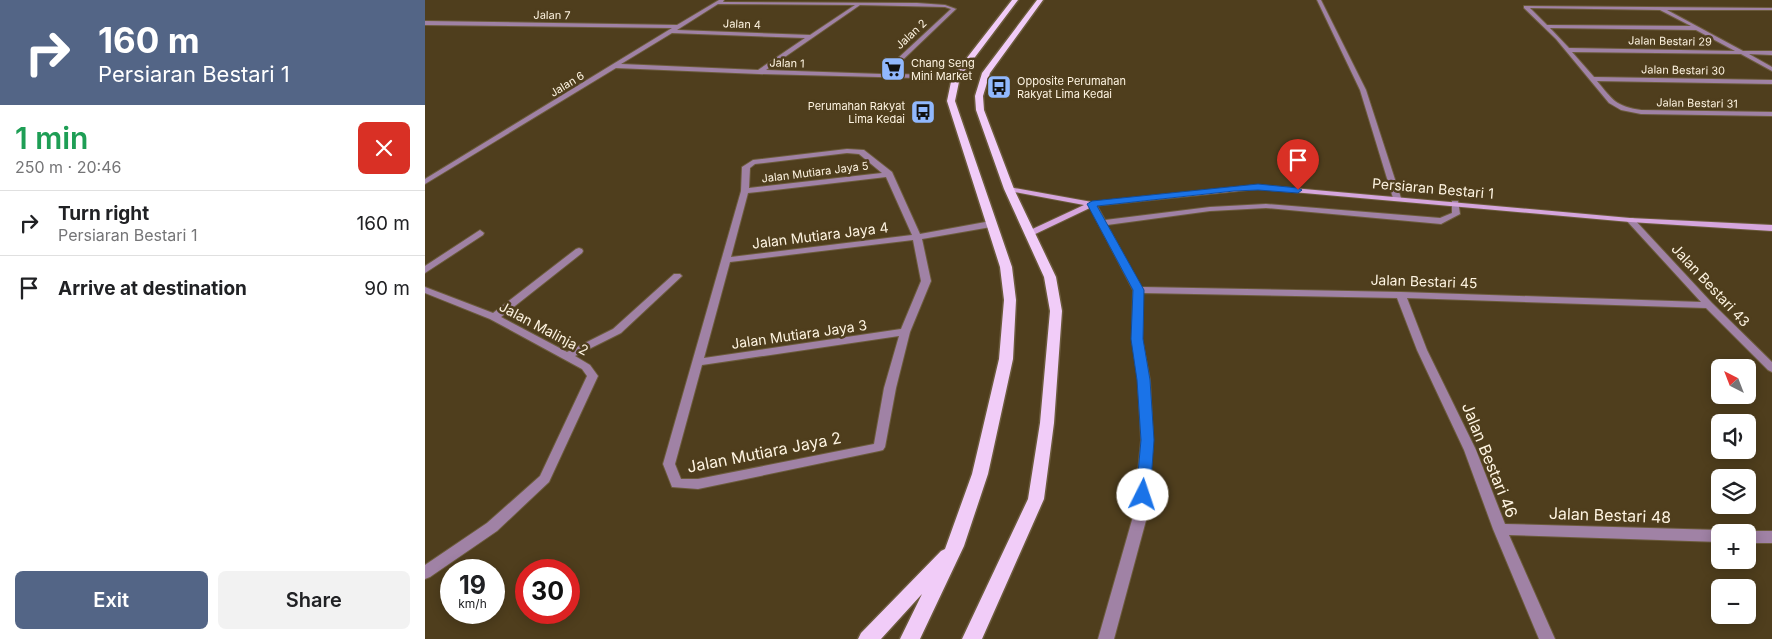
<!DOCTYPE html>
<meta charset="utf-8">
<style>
:root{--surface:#fff;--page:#f2f2f2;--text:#202124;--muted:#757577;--line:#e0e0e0;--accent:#536586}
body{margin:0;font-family:Inter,sans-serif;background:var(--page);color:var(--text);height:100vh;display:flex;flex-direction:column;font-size:19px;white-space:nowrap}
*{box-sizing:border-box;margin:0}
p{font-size:16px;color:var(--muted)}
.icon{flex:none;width:28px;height:28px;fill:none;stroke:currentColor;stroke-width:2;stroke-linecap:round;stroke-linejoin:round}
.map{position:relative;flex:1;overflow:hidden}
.details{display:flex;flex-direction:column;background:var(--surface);width:425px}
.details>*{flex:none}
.top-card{background:#536586;color:#fff;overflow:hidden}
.needle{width:32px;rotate:318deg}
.tools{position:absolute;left:1286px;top:359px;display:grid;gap:10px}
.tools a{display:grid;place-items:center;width:45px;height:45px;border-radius:8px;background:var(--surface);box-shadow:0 2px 12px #0003;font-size:25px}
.speed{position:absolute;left:15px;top:559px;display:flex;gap:10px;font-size:25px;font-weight:700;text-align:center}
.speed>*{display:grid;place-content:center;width:65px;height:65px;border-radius:50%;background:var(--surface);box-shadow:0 2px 12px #0003;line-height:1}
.speed small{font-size:12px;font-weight:400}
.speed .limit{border:8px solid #d22;background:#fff;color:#111}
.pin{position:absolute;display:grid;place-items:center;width:42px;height:42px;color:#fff;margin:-51px -21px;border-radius:50% 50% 50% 0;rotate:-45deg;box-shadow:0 0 5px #0007}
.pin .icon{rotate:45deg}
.me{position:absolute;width:55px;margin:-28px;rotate:4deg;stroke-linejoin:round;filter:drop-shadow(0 0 4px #0008)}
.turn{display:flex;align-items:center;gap:18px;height:105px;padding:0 15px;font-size:22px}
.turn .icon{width:65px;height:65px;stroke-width:2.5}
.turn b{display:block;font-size:35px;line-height:42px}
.round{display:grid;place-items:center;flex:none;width:52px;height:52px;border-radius:8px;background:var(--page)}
.summary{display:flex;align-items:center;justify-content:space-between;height:85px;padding:0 15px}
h1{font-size:30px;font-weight:600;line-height:38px;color:#1e9e55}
.action{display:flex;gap:10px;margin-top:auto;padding:10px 15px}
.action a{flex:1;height:58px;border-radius:8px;background:var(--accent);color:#fff;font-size:20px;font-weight:600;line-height:58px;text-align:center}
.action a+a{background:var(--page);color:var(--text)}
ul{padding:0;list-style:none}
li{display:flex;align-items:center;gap:15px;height:65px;padding:0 15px;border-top:1px solid var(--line)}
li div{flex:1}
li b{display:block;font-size:19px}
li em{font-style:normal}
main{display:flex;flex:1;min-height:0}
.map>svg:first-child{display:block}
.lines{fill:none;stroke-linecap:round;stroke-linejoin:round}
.street-casing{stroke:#6b5b3c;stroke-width:2}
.secondary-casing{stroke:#6b5b3c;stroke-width:2}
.primary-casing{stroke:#6b5b3c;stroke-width:3}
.street{fill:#a082a5;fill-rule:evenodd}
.secondary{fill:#d6a6de;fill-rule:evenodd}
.primary{fill:#f1ccf8;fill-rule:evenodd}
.route{fill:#1a73e8;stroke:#114b97}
.labels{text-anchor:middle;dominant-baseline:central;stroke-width:5;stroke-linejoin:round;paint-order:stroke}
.far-street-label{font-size:11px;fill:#fef4e1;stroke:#4f3e1d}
.far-poi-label{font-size:11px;fill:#fef4e1;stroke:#4f3e1d;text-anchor:start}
.street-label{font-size:14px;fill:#fef4e1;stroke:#4f3e1d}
.near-street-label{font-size:16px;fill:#fef4e1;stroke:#4f3e1d}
</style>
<main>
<section class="details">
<div class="top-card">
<div class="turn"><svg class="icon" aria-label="right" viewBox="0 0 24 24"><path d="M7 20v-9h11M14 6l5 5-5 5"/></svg><div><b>160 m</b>Persiaran Bestari 1</div></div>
</div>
<div class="summary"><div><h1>1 min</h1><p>250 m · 20:46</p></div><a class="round" style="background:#d93025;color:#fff"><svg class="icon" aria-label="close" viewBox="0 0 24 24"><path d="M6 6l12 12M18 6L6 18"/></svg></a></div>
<ul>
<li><svg class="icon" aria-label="right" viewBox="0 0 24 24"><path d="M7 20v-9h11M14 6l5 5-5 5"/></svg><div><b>Turn right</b><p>Persiaran Bestari 1</p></div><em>160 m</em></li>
<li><svg class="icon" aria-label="arrive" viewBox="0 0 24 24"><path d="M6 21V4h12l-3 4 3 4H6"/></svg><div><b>Arrive at destination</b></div><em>90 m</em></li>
</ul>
<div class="action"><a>Exit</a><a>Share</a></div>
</section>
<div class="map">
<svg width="1347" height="639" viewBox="0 0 1347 639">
<rect width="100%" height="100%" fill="#4f3e1d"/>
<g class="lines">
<defs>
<path id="street" d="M294 0H299L298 2 492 3 520 5 531 9 463 74 531 75 534 77 531 79 334 74 191 68 0 184V179L247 28 0 25V21L252 25ZM293 4 430 5 385 35 252 30ZM435 5 520 7 526 9 456 74 341 70ZM247 33 380 38 333 70 196 64Z
M892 0H896L941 90 976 198 975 200H972L968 198 935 90Z
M1099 6 1347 8V10H1242L1318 51H1347V55L1324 54 1347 67V71L1316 54 1147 52 1169 77 1347 80V84L1172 81C1188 100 1190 106 1216 110L1347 112V116L1216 114 1196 110 1184 103 1131 39 1099 8ZM1105 8 1235 10 1266 26 1122 25ZM1125 28 1271 30 1310 51 1144 48Z
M422 149 439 150 467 172 495 234 566 221 570 224 566 227 497 239 506 281 485 332 471 388 460 447 458 450 454 451 273 489 247 487 238 464 316 191 317 167 328 160ZM422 153 434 154 457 173 324 188 325 168 330 164ZM461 177 487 235 306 257 323 193ZM488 240 496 281 476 329 279 358 305 262ZM474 336 459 388 449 444 273 479H256L250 464 277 365Z
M1027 201H1033L1035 214 1016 224 841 208 785 211 682 225 716 287 976 292 1276 302 1201 220 1202 218H1208L1287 303 1347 362V372L1343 370 1281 308 982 298 1002 350 1051 450 1080 524 1295 530 1300 532H1295V542L1084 535 1130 639H1114L1068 529 1039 450 992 350 972 298 718 293 717 339 725 380 728 440 723 513 689 639H673L709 513 716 440 713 380 707 339 708 290 663 204 664 202H670L680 220 785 207 841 204 1015 218 1027 213Z
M55 230 59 233 58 235 0 273V266Z
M154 248 157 249 158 251 157 253 76 317 142 352 188 329 249 274H255L257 276 196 333 150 356 165 365 173 376 124 482 72 531 5 577 0 579V565L62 523 115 476 162 376 157 369 65 319 0 293V287L68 313 151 249Z
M1322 531H1347V543H1322V532H1319Z"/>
<path id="secondary" d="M833 185 1205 218 1347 225V231L1205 222 833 189 669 206 604 237 601 236 600 234 601 232 659 205 584 191 580 189 584 187 667 202Z"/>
<path id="primary" d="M587 0H593L535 77 530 101 587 267 591 300 588 359 563 474 539 546 495 639H475L497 594 456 639H433L436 633 516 551 520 549 547 474 574 359 579 300 575 267 522 101 527 77Z
M612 0H618L565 73 558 96 559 110 589 189 631 277 637 311 629 423 619 499 557 639H537L603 499 615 423 625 311 619 277 579 189 551 110 550 96 557 73Z"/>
</defs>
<use href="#street" class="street-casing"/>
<use href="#secondary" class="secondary-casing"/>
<use href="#primary" class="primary-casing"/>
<use href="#street" class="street"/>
<use href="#secondary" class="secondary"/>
<use href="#primary" class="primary"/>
</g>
<path class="route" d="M833 184 873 188 877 190 873 193 833 190 809 191 672 206 719 290 718 339 725 380 729 440 725 495 723 499 718 500 713 499 711 495 716 440 712 380 706 339 708 290 662 204 667 201Z"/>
<defs>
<symbol id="supermarket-square" viewBox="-11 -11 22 22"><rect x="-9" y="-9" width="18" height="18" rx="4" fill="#91b8fd" stroke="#4f3e1d"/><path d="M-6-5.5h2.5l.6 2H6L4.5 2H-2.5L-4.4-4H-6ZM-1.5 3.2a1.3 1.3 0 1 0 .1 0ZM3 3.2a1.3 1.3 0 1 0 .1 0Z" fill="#111"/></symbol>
<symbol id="bus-square" viewBox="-11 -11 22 22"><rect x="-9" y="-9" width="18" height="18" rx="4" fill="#91b8fd" stroke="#4f3e1d"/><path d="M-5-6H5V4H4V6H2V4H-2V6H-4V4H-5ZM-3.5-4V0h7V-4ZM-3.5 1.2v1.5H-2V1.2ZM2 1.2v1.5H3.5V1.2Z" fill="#111"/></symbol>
</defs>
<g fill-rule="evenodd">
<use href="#supermarket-square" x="454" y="55" width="28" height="28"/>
<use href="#bus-square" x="560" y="73" width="28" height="28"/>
<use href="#bus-square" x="484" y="98" width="28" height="28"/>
</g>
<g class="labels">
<g class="far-street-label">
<text transform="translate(127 15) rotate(1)">Jalan 7</text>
<text transform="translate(317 24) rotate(2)">Jalan 4</text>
<text transform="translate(486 34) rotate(-43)">Jalan 2</text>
<text transform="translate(1245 41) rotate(1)">Jalan Bestari 29</text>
<text transform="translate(362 63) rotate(2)">Jalan 1</text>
<text transform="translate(1258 70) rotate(1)">Jalan Bestari 30</text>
<text transform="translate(142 84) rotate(-31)">Jalan 6</text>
<text transform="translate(1272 103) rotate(1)">Jalan Bestari 31</text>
<text transform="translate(390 172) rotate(-7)">Jalan Mutiara Jaya 5</text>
</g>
<g class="far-poi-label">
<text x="486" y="63">Chang Seng<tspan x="486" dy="13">Mini Market</tspan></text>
<text x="592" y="81">Opposite Perumahan<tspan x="592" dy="13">Rakyat Lima Kedai</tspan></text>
<text x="480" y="106" text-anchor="end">Perumahan Rakyat<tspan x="480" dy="13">Lima Kedai</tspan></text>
</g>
<g class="street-label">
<text transform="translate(1008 188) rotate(5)">Persiaran Bestari 1</text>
<text transform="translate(395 235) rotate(-7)">Jalan Mutiara Jaya 4</text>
<text transform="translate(999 281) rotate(2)">Jalan Bestari 45</text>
<text transform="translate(1286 285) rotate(47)">Jalan Bestari 43</text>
<text transform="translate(119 328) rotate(28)">Jalan Malinja 2</text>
<text transform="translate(374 334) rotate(-8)">Jalan Mutiara Jaya 3</text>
</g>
<g class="near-street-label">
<text transform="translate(339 452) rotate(-11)">Jalan Mutiara Jaya 2</text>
<text transform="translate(1065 460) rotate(68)">Jalan Bestari 46</text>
<text transform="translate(1185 515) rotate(2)">Jalan Bestari 48</text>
</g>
</g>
</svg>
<div class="tools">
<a><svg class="needle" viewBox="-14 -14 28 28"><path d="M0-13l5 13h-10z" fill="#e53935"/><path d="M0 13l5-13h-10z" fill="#757577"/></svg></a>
<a><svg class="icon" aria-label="sound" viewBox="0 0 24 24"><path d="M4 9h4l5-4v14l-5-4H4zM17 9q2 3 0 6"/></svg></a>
<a><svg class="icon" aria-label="layers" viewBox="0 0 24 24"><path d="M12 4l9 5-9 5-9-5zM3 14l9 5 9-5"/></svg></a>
<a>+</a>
<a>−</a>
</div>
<div class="speed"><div>19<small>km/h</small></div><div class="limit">30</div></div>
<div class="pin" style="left:873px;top:190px;background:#d93025"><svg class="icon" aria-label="arrive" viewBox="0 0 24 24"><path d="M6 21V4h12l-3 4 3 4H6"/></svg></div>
<svg class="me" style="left:718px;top:495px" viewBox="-20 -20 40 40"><circle r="19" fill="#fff"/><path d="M0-13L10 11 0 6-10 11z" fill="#1a73e8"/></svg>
</div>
</main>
